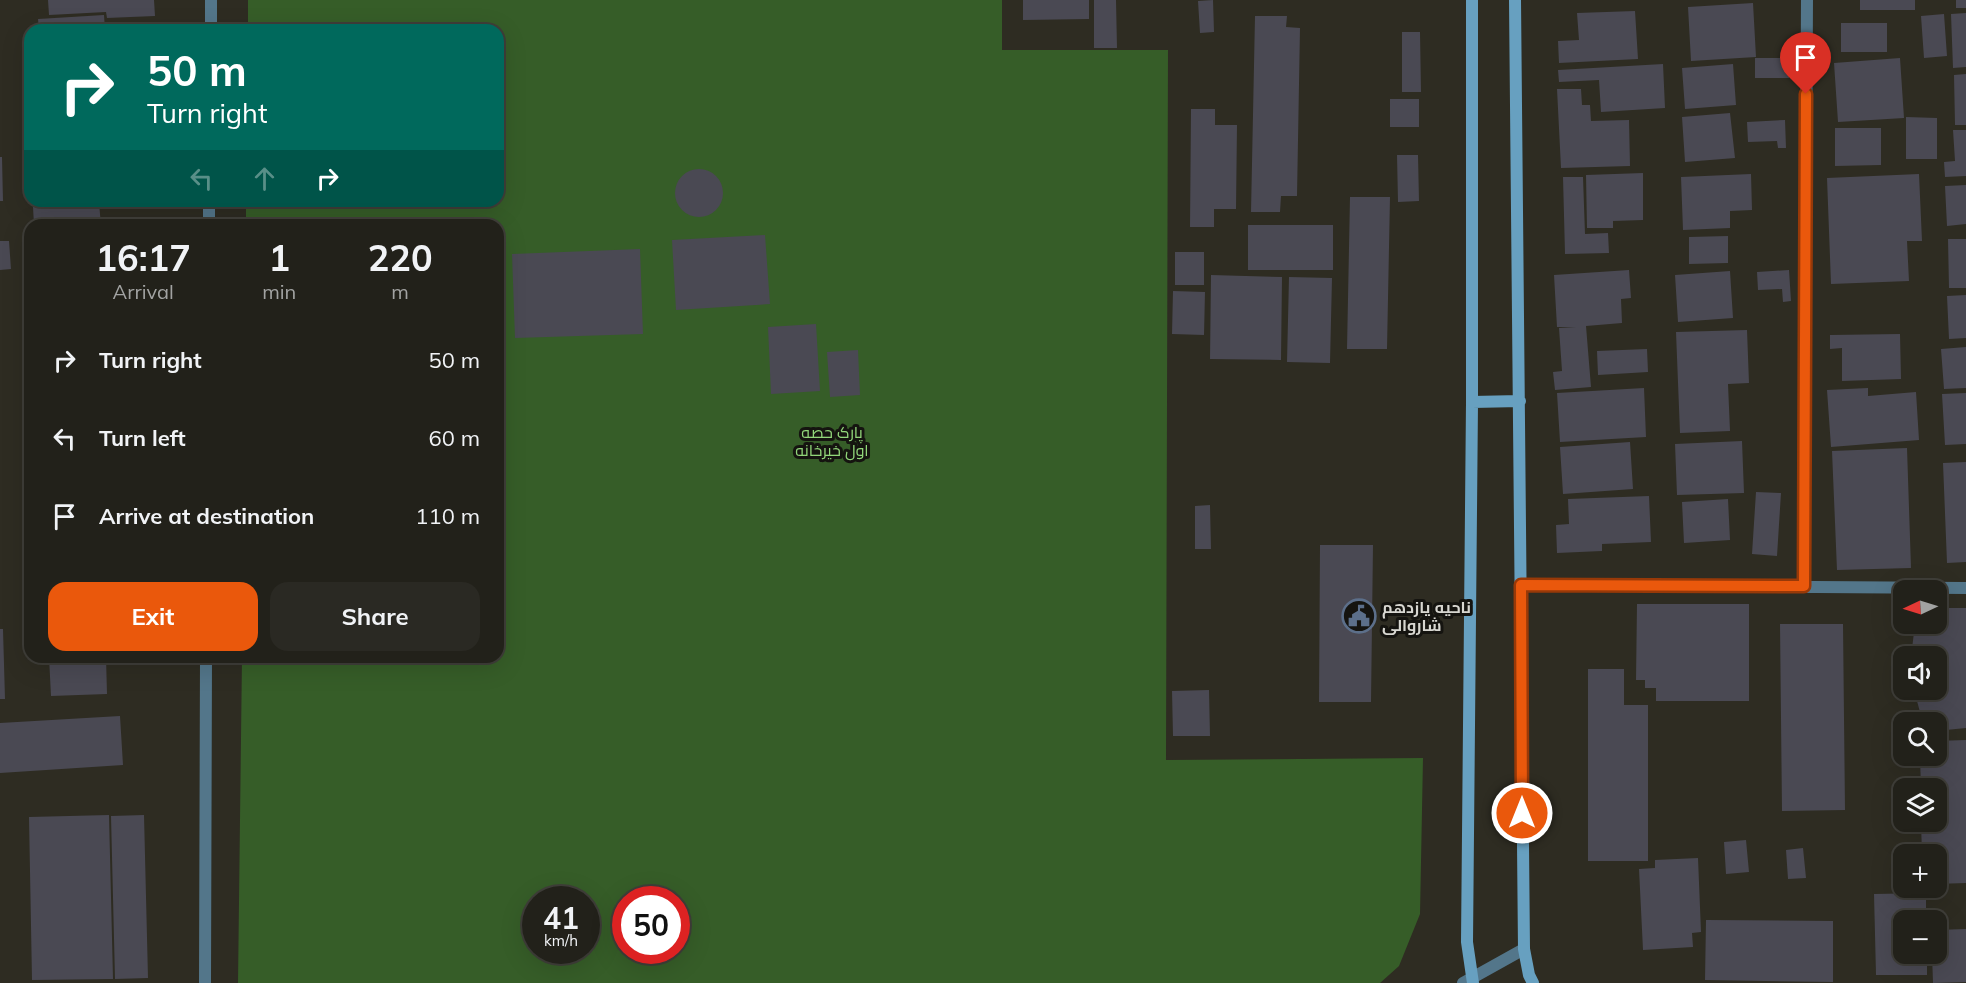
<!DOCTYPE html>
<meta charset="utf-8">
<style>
:root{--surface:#22211a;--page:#2a2923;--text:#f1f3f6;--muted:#a2a3a2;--line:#3f3e39;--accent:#ea580c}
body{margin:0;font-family:Mulish,Cairo,sans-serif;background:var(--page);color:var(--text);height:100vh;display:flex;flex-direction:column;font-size:22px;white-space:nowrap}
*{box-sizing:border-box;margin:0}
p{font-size:20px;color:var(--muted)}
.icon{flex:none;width:33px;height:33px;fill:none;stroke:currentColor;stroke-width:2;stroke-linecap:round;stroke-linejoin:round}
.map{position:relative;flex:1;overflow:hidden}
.drawer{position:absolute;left:24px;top:219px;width:480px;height:444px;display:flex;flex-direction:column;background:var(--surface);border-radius:18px;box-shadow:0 6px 24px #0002,0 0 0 2px var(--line)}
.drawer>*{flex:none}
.banner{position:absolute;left:24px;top:24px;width:480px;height:183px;border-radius:18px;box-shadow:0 6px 24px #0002,0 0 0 2px var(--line);background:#00695c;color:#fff;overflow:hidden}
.needle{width:39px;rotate:266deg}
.tools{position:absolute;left:1893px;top:580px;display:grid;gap:12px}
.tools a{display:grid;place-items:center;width:54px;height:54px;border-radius:12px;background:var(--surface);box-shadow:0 6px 24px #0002,0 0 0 2px var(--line);font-size:30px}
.speed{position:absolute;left:522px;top:886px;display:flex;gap:12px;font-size:30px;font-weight:700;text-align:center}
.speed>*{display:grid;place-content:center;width:78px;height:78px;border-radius:50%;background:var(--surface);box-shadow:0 6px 24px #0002,0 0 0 2px var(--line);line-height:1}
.speed small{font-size:15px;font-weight:400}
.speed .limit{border:9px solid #d22;background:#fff;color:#111}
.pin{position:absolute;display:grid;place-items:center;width:51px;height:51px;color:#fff;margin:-62px -26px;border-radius:50% 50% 50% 0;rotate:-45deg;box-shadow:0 0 6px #0007}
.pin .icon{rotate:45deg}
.me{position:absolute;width:66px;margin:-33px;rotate:0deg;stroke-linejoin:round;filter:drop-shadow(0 0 4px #0008)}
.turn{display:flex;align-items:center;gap:21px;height:126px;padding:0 24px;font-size:27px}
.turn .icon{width:78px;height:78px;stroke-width:2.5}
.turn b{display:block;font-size:42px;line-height:51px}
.lanes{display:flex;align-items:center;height:57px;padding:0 24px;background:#0003;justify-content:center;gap:30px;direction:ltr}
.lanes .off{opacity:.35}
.eta{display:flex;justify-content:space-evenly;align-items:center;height:102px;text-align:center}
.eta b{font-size:36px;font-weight:700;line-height:42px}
.action{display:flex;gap:12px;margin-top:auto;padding:12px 24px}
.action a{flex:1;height:69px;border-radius:18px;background:var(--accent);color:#fff;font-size:24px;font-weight:700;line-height:69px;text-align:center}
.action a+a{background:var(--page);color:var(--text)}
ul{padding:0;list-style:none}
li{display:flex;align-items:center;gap:18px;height:78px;padding:0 24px}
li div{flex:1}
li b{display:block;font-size:22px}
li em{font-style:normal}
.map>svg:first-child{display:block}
.green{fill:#365d28;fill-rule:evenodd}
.building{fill:#4a4953}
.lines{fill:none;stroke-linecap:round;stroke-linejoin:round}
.minor{stroke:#53768a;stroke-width:12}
.tertiary{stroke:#53768a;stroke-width:12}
.secondary{stroke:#67a0c0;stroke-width:12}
.route-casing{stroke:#983908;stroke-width:15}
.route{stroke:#ea580c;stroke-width:10}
.labels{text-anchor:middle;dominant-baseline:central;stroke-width:6;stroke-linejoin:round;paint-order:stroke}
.park-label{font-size:16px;fill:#92d77a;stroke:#151410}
.poi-label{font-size:16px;font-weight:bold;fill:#d8d7d1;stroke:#151410;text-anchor:start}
</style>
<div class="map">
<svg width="1966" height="983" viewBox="0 0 1966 983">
<rect width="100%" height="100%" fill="#2e2c22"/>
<path class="green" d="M248 0H1002V50H1168L1166 760 1423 758 1420 914 1399 966 1380 983H238L242 657H498V225H246V201H498V30H248ZM536 900H586V951H536ZM626 900H676V951H626Z"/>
<path class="building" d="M48 0H154L155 16 107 18 106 12 49 15Z
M1023 0H1089V19L1023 20Z
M1094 0H1116L1117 48H1094Z
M1213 0 1214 32 1200 33 1198 1Z
M1860 0H1915V10H1860Z
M1956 0H1966V8H1956Z
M1753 3 1756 57 1691 61 1688 7Z
M1635 11 1638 59 1559 63 1558 41 1579 40 1577 13Z
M1966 13V67L1953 68 1951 14Z
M1944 14 1947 56 1924 58 1921 16Z
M104 15 105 30H39L38 19Z
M1255 16H1287L1286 27 1300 28 1297 196H1281L1280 212H1251Z
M1841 23H1887V52H1841Z
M1402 32H1420L1421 92H1402Z
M1755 58H1789V78H1755Z
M1900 58 1904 118 1838 122 1834 63Z
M1663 64 1665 108 1601 112 1599 80 1559 82 1558 70Z
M1733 64 1736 105 1685 109 1682 68Z
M1966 74V125H1955L1954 75Z
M1557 89H1581L1582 105H1590L1591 121 1629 120 1630 166 1561 168Z
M1390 99H1419V127H1390Z
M1191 109H1215V125H1237L1236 209H1214V227H1190Z
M1730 113 1735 158 1685 162 1682 117Z
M1906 117 1937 118V159H1906Z
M1785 120 1786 148H1778L1777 141 1748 142 1747 122Z
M1835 128H1881V165L1835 166Z
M1953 130H1966V176L1945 177 1944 162 1955 161Z
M1397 155H1418L1419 201 1398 202Z
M0 157H2L3 201H0Z
M675 193a24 24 0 1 1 48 0a24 24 0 1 1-48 0Z
M1643 173V220L1613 221V228H1587L1586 175Z
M1751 174 1752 210 1730 211V228L1683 230 1681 177Z
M1919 174 1922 241H1907L1909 281 1831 284 1827 178Z
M1563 177H1583L1585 234 1608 233 1609 253 1565 254Z
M1966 185V224L1947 226 1945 186Z
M1350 197H1390L1387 349H1347Z
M99 203 101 225H34L33 207Z
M1248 225H1333V270H1248Z
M765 235 770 304 676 310 672 240Z
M1728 236V263L1689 264V237Z
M1948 239H1966V288H1949Z
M0 241H9L11 269 0 270Z
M640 249 643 334 515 338 512 254Z
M1175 252H1204V285H1175Z
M1629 270 1631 298 1621 299 1622 323 1586 326 1591 387 1555 390 1553 372 1562 371 1559 328 1576 327H1557L1554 275Z
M1789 270 1791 301 1783 302 1782 289 1758 290 1757 272Z
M1730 271 1733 318 1678 322 1675 275Z
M1211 275 1282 277 1281 360 1210 359Z
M1289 277 1332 278 1330 363 1287 362Z
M1173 291 1205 292 1204 335 1172 334Z
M1966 295V338L1949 339 1947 296Z
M816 324 820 391 771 394 768 327Z
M1747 330 1749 383 1728 384 1730 431 1680 433 1676 332Z
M1900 334 1901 379 1842 381V348L1830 349V335Z
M1966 347V388L1944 389 1941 349Z
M1647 349 1648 372 1598 375 1597 351Z
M858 350 860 395 830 397 827 352Z
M1644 388 1646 437 1560 442 1557 393Z
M1868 388V396L1916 392 1919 440 1831 447 1827 390Z
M1966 393V444L1945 445 1942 394Z
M1742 441 1744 493 1677 495 1675 444Z
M1630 442 1633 489 1563 494 1560 447Z
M1907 448 1911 568 1837 570 1832 451Z
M1966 462V562L1947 563 1943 463Z
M1756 492 1781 493 1777 556 1752 554Z
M1649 496 1651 542 1602 544V551L1557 553 1556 525 1569 524 1568 499Z
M1728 499 1730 540 1684 543 1682 502Z
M1210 505 1211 549H1195V506Z
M1320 545H1373L1371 702H1319Z
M1637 604H1749V701H1656V688H1645V680H1636Z
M1936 608H1966V728L1936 731V723H1923L1914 690H1936V657H1911L1915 624H1936Z
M1780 624H1843L1845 810 1782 811Z
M0 629H3L5 699H0Z
M49 657H106L107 694 51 696Z
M1588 669H1624V705H1648V861H1588Z
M1209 690 1210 736H1173L1172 691Z
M120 716 123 765 0 773V723Z
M1966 740V883L1936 884V855H1922L1921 822H1936V789H1921L1920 756H1936V741Z
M109 815 113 979 32 980 29 817Z
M144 815 148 978 115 979 111 816Z
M1746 840 1749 872 1726 874 1724 842Z
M1803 848 1806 878 1788 879 1786 850Z
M1698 858 1701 932 1692 933 1693 947 1643 950 1639 869 1655 868V860Z
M1926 893V921H1904V954H1927V975H1876L1874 894Z
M1706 920 1833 921V982L1705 980Z
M1966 929V982L1933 983 1932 954H1936V930Z"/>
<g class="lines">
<path class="minor" d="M211 30V0
M209 225V201
M1521 585 1966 588
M1804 586 1807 0
M205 983 206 657"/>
<path class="tertiary" d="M1463 983 1524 949"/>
<path class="secondary" d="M1472 0V402L1467 942 1473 983
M1515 0 1524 949 1529 975 1533 983
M1472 402 1520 401"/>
</g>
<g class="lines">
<defs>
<path id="route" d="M1522 813 1521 585 1804 586 1806 94"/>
</defs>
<use href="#route" class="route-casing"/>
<use href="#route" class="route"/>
</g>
<defs>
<symbol id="civic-ring" viewBox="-11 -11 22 22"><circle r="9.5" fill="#151410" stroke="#5c6f8a" stroke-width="1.5"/><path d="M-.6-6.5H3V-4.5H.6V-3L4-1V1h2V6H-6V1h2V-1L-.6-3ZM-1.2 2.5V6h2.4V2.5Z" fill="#5c6f8a"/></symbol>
</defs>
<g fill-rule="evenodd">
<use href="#civic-ring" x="1340" y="597" width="38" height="38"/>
</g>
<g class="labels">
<g class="park-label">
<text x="832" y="432">پارک حصه<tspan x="832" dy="18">اول خیرخانه</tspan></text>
</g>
<g class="poi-label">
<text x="1382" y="607">ناحیه یازدهم<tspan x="1382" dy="18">شاروالی</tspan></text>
</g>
</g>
</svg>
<div class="tools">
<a><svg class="needle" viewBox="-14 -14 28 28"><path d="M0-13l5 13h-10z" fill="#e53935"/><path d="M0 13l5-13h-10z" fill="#a2a3a2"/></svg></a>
<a><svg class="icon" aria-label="sound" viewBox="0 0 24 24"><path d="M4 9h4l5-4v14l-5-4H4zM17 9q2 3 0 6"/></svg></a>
<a><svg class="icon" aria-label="search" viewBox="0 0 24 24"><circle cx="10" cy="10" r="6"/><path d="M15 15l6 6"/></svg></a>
<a><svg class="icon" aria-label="layers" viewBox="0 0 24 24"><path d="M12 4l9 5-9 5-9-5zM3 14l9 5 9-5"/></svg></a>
<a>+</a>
<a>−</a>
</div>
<div class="speed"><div>41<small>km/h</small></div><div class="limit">50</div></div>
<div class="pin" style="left:1806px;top:94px;background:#d93025"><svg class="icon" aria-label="arrive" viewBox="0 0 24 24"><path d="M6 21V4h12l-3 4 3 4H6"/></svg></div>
<svg class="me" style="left:1522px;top:813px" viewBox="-20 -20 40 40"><circle r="17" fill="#ea580c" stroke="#fff" stroke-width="3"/><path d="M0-11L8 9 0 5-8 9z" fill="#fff"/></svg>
<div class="banner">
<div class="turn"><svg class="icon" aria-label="right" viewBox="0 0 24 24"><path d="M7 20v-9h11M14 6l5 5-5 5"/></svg><div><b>50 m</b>Turn right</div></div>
<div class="lanes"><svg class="icon off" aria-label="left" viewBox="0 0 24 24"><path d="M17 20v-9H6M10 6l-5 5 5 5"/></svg><svg class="icon off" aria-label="ahead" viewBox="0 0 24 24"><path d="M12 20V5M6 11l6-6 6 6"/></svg><svg class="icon" aria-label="right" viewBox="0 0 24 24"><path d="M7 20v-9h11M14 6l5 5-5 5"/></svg></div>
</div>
<section class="drawer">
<div class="eta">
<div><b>16:17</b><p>Arrival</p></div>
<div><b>1</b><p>min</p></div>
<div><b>220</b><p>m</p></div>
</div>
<ul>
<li><svg class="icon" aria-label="right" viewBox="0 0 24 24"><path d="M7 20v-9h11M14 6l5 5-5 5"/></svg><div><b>Turn right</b></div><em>50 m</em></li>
<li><svg class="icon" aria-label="left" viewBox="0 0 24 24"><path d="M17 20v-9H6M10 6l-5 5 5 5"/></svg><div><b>Turn left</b></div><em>60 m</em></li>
<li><svg class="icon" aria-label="arrive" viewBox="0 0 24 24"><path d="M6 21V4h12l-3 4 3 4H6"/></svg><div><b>Arrive at destination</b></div><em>110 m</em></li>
</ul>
<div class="action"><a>Exit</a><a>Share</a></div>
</section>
</div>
